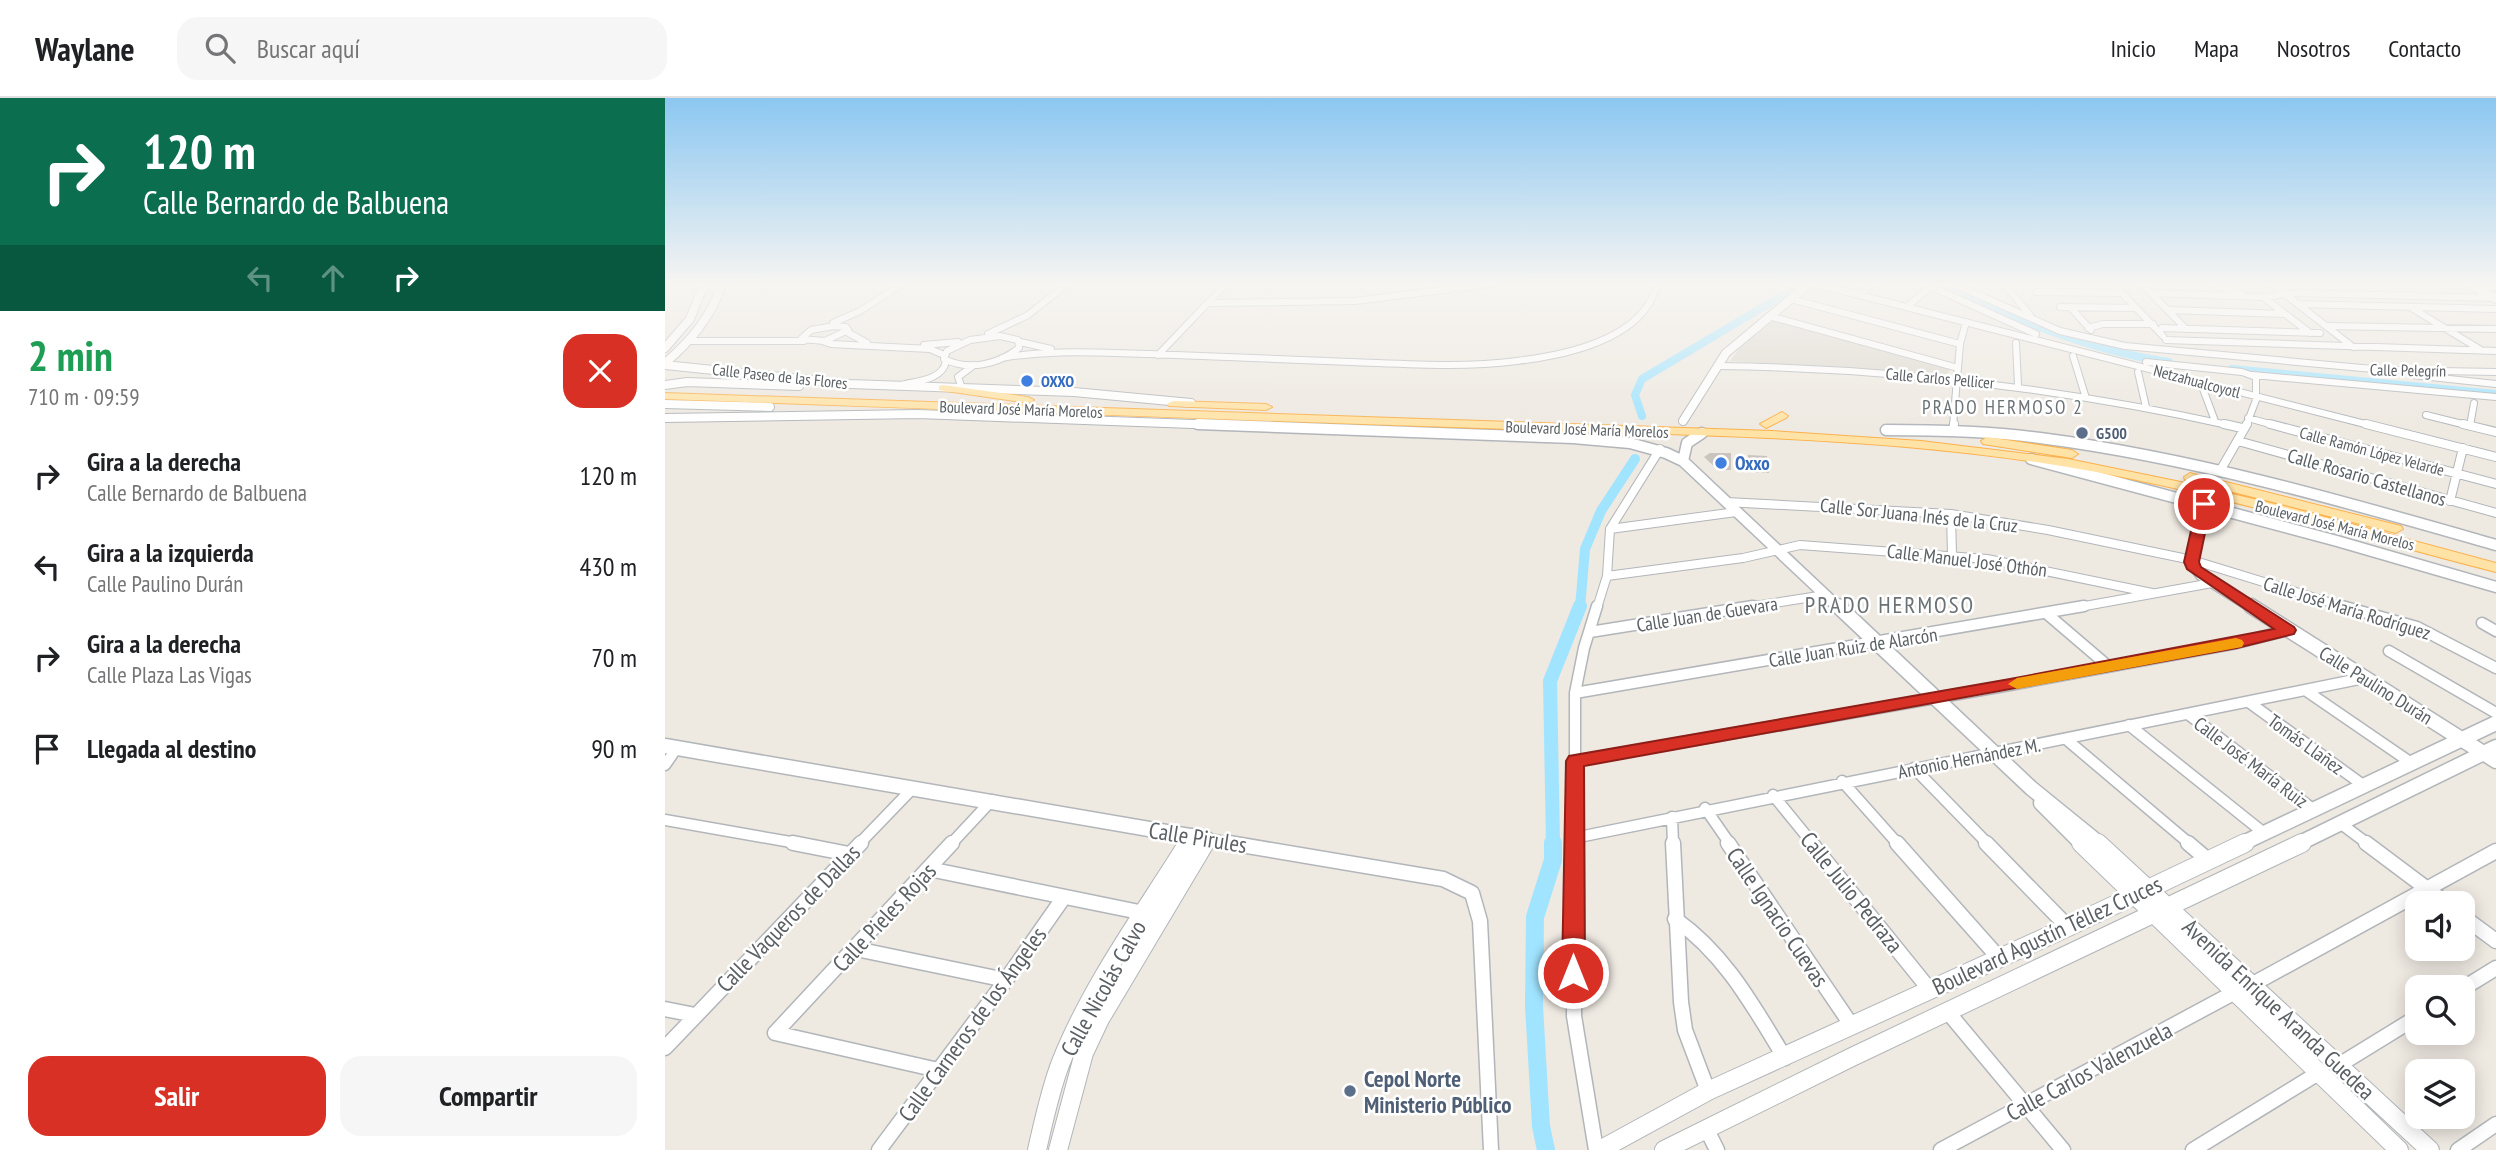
<!DOCTYPE html>
<html lang="es">
<meta charset="utf-8">
<style>
:root{--surface:#fff;--page:#f6f6f6;--text:#202124;--muted:#757577;--line:#e0e0e0;--accent:#d93025}
body{margin:0;font-family:"PT Sans Narrow",sans-serif;background:var(--page);color:var(--text);height:100vh;display:flex;flex-direction:column;font-size:26px;white-space:nowrap}
*{box-sizing:border-box;margin:0}
p{font-size:23px;color:var(--muted)}
.icon{flex:none;width:38px;height:38px;fill:none;stroke:currentColor;stroke-width:2;stroke-linecap:round;stroke-linejoin:round}
.map{position:relative;flex:1;overflow:hidden}
.sheet{display:flex;flex-direction:column;background:var(--surface);width:665px}
.sheet>*{flex:none}
.guide{background:#0b6e4f;color:#fff;overflow:hidden}
.controls{position:absolute;left:1740px;top:793px;display:grid;gap:14px}
.controls a{display:grid;place-items:center;width:70px;height:70px;border-radius:14px;background:var(--surface);box-shadow:0 4px 18px #0003;font-size:35px}
.pin{position:absolute;display:grid;place-items:center;width:60px;height:60px;color:#fff;margin:-30px;border:4px solid #fff;border-radius:50%;box-shadow:0 2px 7px #0007}
.me{position:absolute;width:77px;margin:-38px;rotate:0deg;stroke-linejoin:round;filter:drop-shadow(0 0 5px #0008)}
.turn{display:flex;align-items:center;gap:24px;height:147px;padding:0 28px;font-size:32px}
.turn .icon{width:91px;height:91px;stroke-width:2.5}
.turn b{display:block;font-size:49px;line-height:60px}
.lanes{display:flex;align-items:center;height:66px;padding:0 28px;background:#0003;justify-content:center;gap:35px;direction:ltr}
.lanes .off{opacity:.35}
.round{display:grid;place-items:center;flex:none;width:74px;height:74px;border-radius:21px;background:var(--page)}
.overview{display:flex;align-items:center;justify-content:space-between;height:119px;padding:0 28px}
h1{font-size:42px;font-weight:600;line-height:52px;color:#1e9e55}
.button{display:flex;gap:14px;margin-top:auto;padding:14px 28px}
.button a{flex:1;height:80px;border-radius:21px;background:var(--accent);color:#fff;font-size:28px;font-weight:600;line-height:80px;text-align:center}
.button a+a{background:var(--page);color:var(--text)}
ul{padding:0;list-style:none}
li{display:flex;align-items:center;gap:21px;height:91px;padding:0 28px}
li div{flex:1}
li b{display:block;font-size:26px}
li em{font-style:normal}
header{display:flex;align-items:center;gap:42px;box-sizing:border-box;height:98px;padding:0 35px;background:var(--surface);border-bottom:2px solid var(--line)}
header strong{font-size:33px}
nav{display:flex;gap:38px;margin-inline-start:auto;font-size:24px}
.search{width:490px;height:63px;background:var(--page);display:flex;align-items:center;gap:18px;box-sizing:border-box;padding:0 24px;border-radius:21px;color:var(--muted);font-size:26px}
main{display:flex;flex:1;min-height:0}
.map>svg:first-child{display:block}
.education{fill:#ded9d0}
.lines{fill:none;stroke-linecap:round;stroke-linejoin:round}
.canal-far3{stroke:#a1e4ff;stroke-width:8}
.canal-far2{stroke:#a1e4ff;stroke-width:10}
.canal-far1{stroke:#a1e4ff;stroke-width:14}
.canal{stroke:#a1e4ff;stroke-width:18}
.building{fill:#c9c4be}
.minor-far3-casing{stroke:#b2b6ba;stroke-width:8}
.minor-far2-casing{stroke:#b2b6ba;stroke-width:10}
.minor-far1-casing{stroke:#b2b6ba;stroke-width:13}
.minor-casing{stroke:#b2b6ba;stroke-width:17}
.tertiary-far3-casing{stroke:#b2b6ba;stroke-width:10}
.tertiary-far2-casing{stroke:#b2b6ba;stroke-width:13}
.tertiary-far1-casing{stroke:#b2b6ba;stroke-width:17}
.tertiary-casing{stroke:#b2b6ba;stroke-width:20}
.primary-casing{stroke:#fbb14d;stroke-width:2}
.minor-far3{stroke:#fff;stroke-width:6}
.minor-far2{stroke:#fff;stroke-width:8}
.minor-far1{stroke:#fff;stroke-width:10}
.minor{stroke:#fff;stroke-width:14}
.tertiary-far3{stroke:#fff;stroke-width:8}
.tertiary-far2{stroke:#fff;stroke-width:10}
.tertiary-far1{stroke:#fff;stroke-width:14}
.tertiary{stroke:#fff;stroke-width:18}
.primary{fill:#ffe3a6;fill-rule:evenodd}
.route{fill:#d93025;stroke:#8d1f18;stroke-width:2}
.slow{fill:#f59e0b}
.shop-dot{fill:#3f7fe0;stroke:#fff;stroke-width:2.5}
.service-dot{fill:#5c6f8a;stroke:#fff;stroke-width:2.5}
.labels{text-anchor:middle;dominant-baseline:central;stroke-width:5;stroke-linejoin:round;paint-order:stroke}
.far-street-label{font-size:16px;fill:#5a6064;stroke:#fff}
.far-shop-label{font-size:16px;font-weight:bold;fill:#366cbe;stroke:#fff;text-anchor:start}
.far-service-label{font-size:16px;font-weight:bold;fill:#4e5e75;stroke:#fff;text-anchor:start}
.far-quarter-label{font-size:19px;letter-spacing:2px;fill:#6b7276;stroke:#fff}
.shop-label{font-size:19px;font-weight:bold;fill:#366cbe;stroke:#fff;text-anchor:start}
.street-label{font-size:19px;fill:#5a6064;stroke:#fff}
.quarter-label{font-size:23px;letter-spacing:2px;fill:#6b7276;stroke:#fff}
.near-street-label{font-size:23px;fill:#5a6064;stroke:#fff}
.near-service-label{font-size:23px;font-weight:bold;fill:#4e5e75;stroke:#fff;text-anchor:start}
</style>
<header>
<strong>Waylane</strong>
<div class="search"><svg class="icon" aria-label="search" viewBox="0 0 24 24"><circle cx="10" cy="10" r="6"/><path d="M15 15l6 6"/></svg>Buscar aquí</div>
<nav><a>Inicio</a><a>Mapa</a><a>Nosotros</a><a>Contacto</a></nav>
</header>
<main>
<section class="sheet">
<div class="guide">
<div class="turn"><svg class="icon" aria-label="right" viewBox="0 0 24 24"><path d="M7 20v-9h11M14 6l5 5-5 5"/></svg><div><b>120 m</b>Calle Bernardo de Balbuena</div></div>
<div class="lanes"><svg class="icon off" aria-label="left" viewBox="0 0 24 24"><path d="M17 20v-9H6M10 6l-5 5 5 5"/></svg><svg class="icon off" aria-label="ahead" viewBox="0 0 24 24"><path d="M12 20V5M6 11l6-6 6 6"/></svg><svg class="icon" aria-label="right" viewBox="0 0 24 24"><path d="M7 20v-9h11M14 6l5 5-5 5"/></svg></div>
</div>
<div class="overview"><div><h1>2 min</h1><p>710 m · 09:59</p></div><a class="round" style="background:#d93025;color:#fff"><svg class="icon" aria-label="close" viewBox="0 0 24 24"><path d="M6 6l12 12M18 6L6 18"/></svg></a></div>
<ul>
<li><svg class="icon" aria-label="right" viewBox="0 0 24 24"><path d="M7 20v-9h11M14 6l5 5-5 5"/></svg><div><b>Gira a la derecha</b><p>Calle Bernardo de Balbuena</p></div><em>120 m</em></li>
<li><svg class="icon" aria-label="left" viewBox="0 0 24 24"><path d="M17 20v-9H6M10 6l-5 5 5 5"/></svg><div><b>Gira a la izquierda</b><p>Calle Paulino Durán</p></div><em>430 m</em></li>
<li><svg class="icon" aria-label="right" viewBox="0 0 24 24"><path d="M7 20v-9h11M14 6l5 5-5 5"/></svg><div><b>Gira a la derecha</b><p>Calle Plaza Las Vigas</p></div><em>70 m</em></li>
<li><svg class="icon" aria-label="arrive" viewBox="0 0 24 24"><path d="M6 21V4h12l-3 4 3 4H6"/></svg><div><b>Llegada al destino</b></div><em>90 m</em></li>
</ul>
<div class="button"><a>Salir</a><a>Compartir</a></div>
</section>
<div class="map">
<svg width="1831" height="1052" viewBox="0 0 1831 1052">
<rect width="100%" height="100%" fill="#eee9e1"/>
<path class="education" d="M1109 222 1285 270 1284 274 1280 277 1065 263 1075 250Z"/>
<g class="lines">
<path class="canal-far3" d="M1273 186C1348 220 1422 252 1504 264
M1567 271 1831 296
M977 318 970 297 977 281 1125 193"/>
<path class="canal-far2" d="M915 510 920 451 936 413 970 361"/>
<path class="canal-far1" d="M888 746 885 583 915 508"/>
<path class="canal" d="M881 1052 876 1028 869 908 870 819 888 762V745"/>
</g>
<path class="building" d="M1045 355H1066V372H1053L1039 359Z
M1083 357 1102 358 1104 375 1084 374Z"/>
<g class="lines">
<defs>
<path id="minor-far3" d="M1151 186 1708 328
M1260 186 1371 236
M1289 186 1395 233 1460 248 1719 272 1831 274
M1339 186 1365 217
M1448 186 1498 238
M1477 186 1521 231
M1549 186 1577 197
M1607 186 1688 249
M1817 189H1831
M1372 194 1456 195
M1485 195 1598 199 1632 195 1829 200
M1194 197 1208 186
M1598 199 1645 235
M1126 201 1295 246
M543 205 690 203 825 186
M1633 206 1831 211
M1242 209 1265 189
M1395 209 1471 210
M1405 209 1426 232
M1745 209 1816 252
M1504 212 1620 216
M1104 218 1293 270
M168 225 195 213 237 186
M169 228 181 229 183 232 160 243 136 241 146 232Z
M1663 228 1831 231
M1423 230 1438 226H1488
M1497 230 1655 235
M182 234 202 245
M323 236 363 217 402 186
M335 238 353 242 354 250C332 267 304 273 279 261L282 253 305 242Z
M1501 242 1831 253
M25 243H139
M157 243 166 246 265 251 279 257
M355 244 386 251
M1351 245 1353 287
M259 247 293 244
M493 257 561 186
M1408 258 1420 297
M337 260C386 251 436 255 485 256 553 259 620 261 687 264 742 266 798 270 852 263 902 257 979 241 992 186
M1481 264 1577 274 1591 279V302L1581 328
M1052 268C1226 270 1396 290 1567 328
M1473 274 1481 309
M1588 277 1831 299
M1747 277 1831 286
M236 287C252 283 278 282 281 263
M297 290 293 279 309 267
M1538 291 1550 323
M1761 317 1805 328
M1583 320 1612 328
M1288 328 1295 246 1301 224
M1805 328 1809 305"/>
<path id="minor-far2" d="M1559 326 1577 330
M1605 326 1831 386
M1701 326 1831 359
M1798 326 1831 334
M1288 333 1289 326
M1573 343 1831 415
M1555 373 1582 326
M1785 403 1798 350
M1061 404 1286 416 1383 432 1527 462 1683 510
M1286 416 1287 457
M945 431 1071 414
M942 478 1078 460 1135 447 1322 461 1487 495
M932 510 942 478 945 431 995 351
M1077 510 1160 497
M1409 510 1547 485"/>
<path id="minor-far1" d="M1677 508 1752 529 1831 570
M1381 515 1443 568
M1817 525 1831 533
M925 534 1088 508
M1724 553 1831 615
M1640 592 1748 666
M910 595 1419 508
M1585 605 1698 687
M1523 616 1649 712
M1464 627 1599 735
M1401 641 1525 746
M910 663 1345 587 1572 545 1623 532
M0 667 11 651
M1249 670 1323 746
M1177 683 1233 746
M1108 697 1148 746
M1040 710 1065 746
M1007 719 1008 746
M0 722 137 746
M1675 725 1703 746
M909 740 1699 580
M542 741 574 746
M194 746 247 691
M286 746 327 702
M910 746V595L919 550 932 508"/>
<path id="minor" d="M128 745 184 756
M564 745 778 781 807 795 815 823 826 1052
M910 745 909 918 931 1052
M1008 745 1016 904 1020 932 1043 993
M1063 745 1187 928
M1146 745 1265 892
M1232 745 1334 860
M1321 745 1403 829
M1523 745 1543 762
M1701 745 1781 805
M264 771 479 815
M1797 818 1831 843
M1010 821C1061 857 1088 908 1120 960
M191 851 341 882
M1588 886 1831 753
M1797 891 1831 870
M0 911 30 917
M1282 913 1398 1052
M110 935 287 745
M110 935 273 972
M0 950 196 745
M1674 967 1752 919
M1041 1030 1052 1052
M214 1052 341 882 399 799
M1276 1052 1572 893
M1528 1052 1655 974
M1793 1052 1831 1026"/>
<path id="tertiary-far3" d="M1803 186 1831 201
M0 250 25 221 39 186
M0 265C26 243 46 219 57 186
M0 267 185 286 409 294 526 305
M0 287 22 284 134 288
M0 306 105 309
M0 320 253 316 582 328
M1018 323 1061 255 1144 186"/>
<path id="tertiary-far2" d="M533 326 908 340 965 345 1001 355 1018 363 1174 510
M1221 332C1273 332 1324 333 1375 340 1530 360 1681 404 1831 447
M1366 361 1672 443 1831 489
M1018 363 1022 345 1037 335
M1539 406 1527 464 1536 477 1588 510"/>
<path id="tertiary-far1" d="M1173 508 1366 690 1435 746
M1586 508 1831 663
M0 648 542 741 539 746
M1376 705 1417 746
M522 746 527 738
M1576 746 1831 625
M1633 746 1831 649"/>
<path id="tertiary" d="M1416 745 1734 1052
M1433 745 1765 1052
M372 1052C379 1022 385 992 396 964 427 886 479 816 523 745
M393 1052 419 955 435 921 540 745
M935 1052 1043 993 1403 829 1580 745
M999 1052 1187 959 1637 745"/>
<path id="primary" d="M278 287 363 299 369 302 363 305 274 292V288Z
M0 295 1107 333 1256 343 1403 361 1511 383 1623 409 1831 465V474C1678 435 1528 387 1371 364 1188 337 1001 337 816 330 544 321 272 311 0 301Z
M508 303 601 306 607 309 601 312 504 308 502 306Z
M1117 314 1123 318 1121 320 1101 330 1095 326Z
M1322 339 1407 352 1413 356 1407 360 1318 346 1316 343Z
M1525 375 1736 428 1738 431 1731 435 1520 382 1519 379Z"/>
</defs>
<use href="#minor-far3" class="minor-far3-casing"/>
<use href="#minor-far2" class="minor-far2-casing"/>
<use href="#minor-far1" class="minor-far1-casing"/>
<use href="#minor" class="minor-casing"/>
<use href="#tertiary-far3" class="tertiary-far3-casing"/>
<use href="#tertiary-far2" class="tertiary-far2-casing"/>
<use href="#tertiary-far1" class="tertiary-far1-casing"/>
<use href="#tertiary" class="tertiary-casing"/>
<use href="#primary" class="primary-casing"/>
<use href="#minor-far3" class="minor-far3"/>
<use href="#minor-far2" class="minor-far2"/>
<use href="#minor-far1" class="minor-far1"/>
<use href="#minor" class="minor"/>
<use href="#tertiary-far3" class="tertiary-far3"/>
<use href="#tertiary-far2" class="tertiary-far2"/>
<use href="#tertiary-far1" class="tertiary-far1"/>
<use href="#tertiary" class="tertiary"/>
<use href="#primary" class="primary"/>
</g>
<linearGradient id="sky" x2="0" y2="1"><stop stop-color="#8bc7f1"/><stop offset="0.56" stop-color="#f7f5f2"/><stop offset="1" stop-color="#f7f5f2" stop-opacity="0"/></linearGradient>
<rect width="1831" height="333" fill="url(#sky)"/>
<path class="route" d="M1539 402 1546 406 1534 464 1536 469 1629 529 1631 532 1629 536 1572 550 919 668 920 875 916 883 908 886 900 883 897 875 901 663 904 658 1345 581 1609 531 1522 471 1519 464 1532 406Z"/>
<path class="slow" d="M1571 540 1577 542 1579 545 1577 549 1352 591 1343 586 1352 580Z"/>
<g class="shop-dot">
<circle cx="362" cy="283" r="7"/>
<circle cx="1056" cy="365" r="7"/>
</g>
<g class="service-dot">
<circle cx="1417" cy="335" r="7"/>
<circle cx="685" cy="993" r="7"/>
</g>
<g class="labels">
<g class="far-street-label">
<text transform="translate(1743 272) rotate(1)">Calle Pelegrín</text>
<text transform="translate(115 278) rotate(6)">Calle Paseo de las Flores</text>
<text transform="translate(1275 280) rotate(5)">Calle Carlos Pellicer</text>
<text transform="translate(1532 283) rotate(15)">Netzahualcoyotl</text>
<text transform="translate(356 311) rotate(2)">Boulevard José María Morelos</text>
<text transform="translate(922 331) rotate(2)">Boulevard José María Morelos</text>
<text transform="translate(1707 353) rotate(15)">Calle Ramón López Velarde</text>
<text transform="translate(1670 427) rotate(14)">Boulevard José María Morelos</text>
</g>
<g class="far-shop-label">
<text x="376" y="283">OXXO</text>
</g>
<g class="far-service-label">
<text x="1431" y="335">G500</text>
</g>
<g class="far-quarter-label">
<text x="1338" y="309">PRADO HERMOSO 2</text>
</g>
<g class="shop-label">
<text x="1070" y="365">Oxxo</text>
</g>
<g class="street-label">
<text transform="translate(1702 379) rotate(16)">Calle Rosario Castellanos</text>
<text transform="translate(1254 417) rotate(6)">Calle Sor Juana Inés de la Cruz</text>
<text transform="translate(1302 462) rotate(7)">Calle Manuel José Othón</text>
<text transform="translate(1682 510) rotate(17)">Calle José María Rodríguez</text>
<text transform="translate(1042 516) rotate(-9)">Calle Juan de Guevara</text>
<text transform="translate(1188 549) rotate(-9)">Calle Juan Ruiz de Alarcón</text>
<text transform="translate(1711 587) rotate(32)">Calle Paulino Durán</text>
<text transform="translate(1641 646) rotate(36)">Tomás Llañez</text>
<text transform="translate(1304 660) rotate(-11)">Antonio Hernández M.</text>
<text transform="translate(1586 664) rotate(37)">Calle José María Ruiz</text>
</g>
<g class="quarter-label">
<text x="1225" y="506">PRADO HERMOSO</text>
</g>
<g class="near-street-label">
<text transform="translate(533 739) rotate(9)">Calle Pirules</text>
<text transform="translate(1187 794) rotate(51)">Calle Julio Pedraza</text>
<text transform="translate(219 819) rotate(-47)">Calle Pieles Rojas</text>
<text transform="translate(1113 819) rotate(56)">Calle Ignacio Cuevas</text>
<text transform="translate(123 820) rotate(-46)">Calle Vaqueros de Dallas</text>
<text transform="translate(1382 837) rotate(-25)">Boulevard Agustín Téllez Cruces</text>
<text transform="translate(438 890) rotate(-61)">Calle Nicolás Calvo</text>
<text transform="translate(1614 911) rotate(43)">Avenida Enrique Aranda Guedea</text>
<text transform="translate(307 926) rotate(-54)">Calle Carneros de los Ángeles</text>
<text transform="translate(1424 973) rotate(-28)">Calle Carlos Valenzuela</text>
</g>
<g class="near-service-label">
<text x="699" y="980">Cepol Norte<tspan x="699" dy="26">Ministerio Público</tspan></text>
</g>
</g>
</svg>
<div class="controls">
<a><svg class="icon" aria-label="sound" viewBox="0 0 24 24"><path d="M4 9h4l5-4v14l-5-4H4zM17 9q2 3 0 6"/></svg></a>
<a><svg class="icon" aria-label="search" viewBox="0 0 24 24"><circle cx="10" cy="10" r="6"/><path d="M15 15l6 6"/></svg></a>
<a><svg class="icon" aria-label="layers" viewBox="0 0 24 24"><path d="M12 4l9 5-9 5-9-5zM3 14l9 5 9-5"/></svg></a>
</div>
<div class="pin" style="left:1539px;top:406px;background:#d93025"><svg class="icon" aria-label="arrive" viewBox="0 0 24 24"><path d="M6 21V4h12l-3 4 3 4H6"/></svg></div>
<svg class="me" style="left:908px;top:875px" viewBox="-20 -20 40 40"><circle r="17" fill="#d93025" stroke="#fff" stroke-width="3"/><path d="M0-11L8 9 0 5-8 9z" fill="#fff"/></svg>
</div>
</main>
